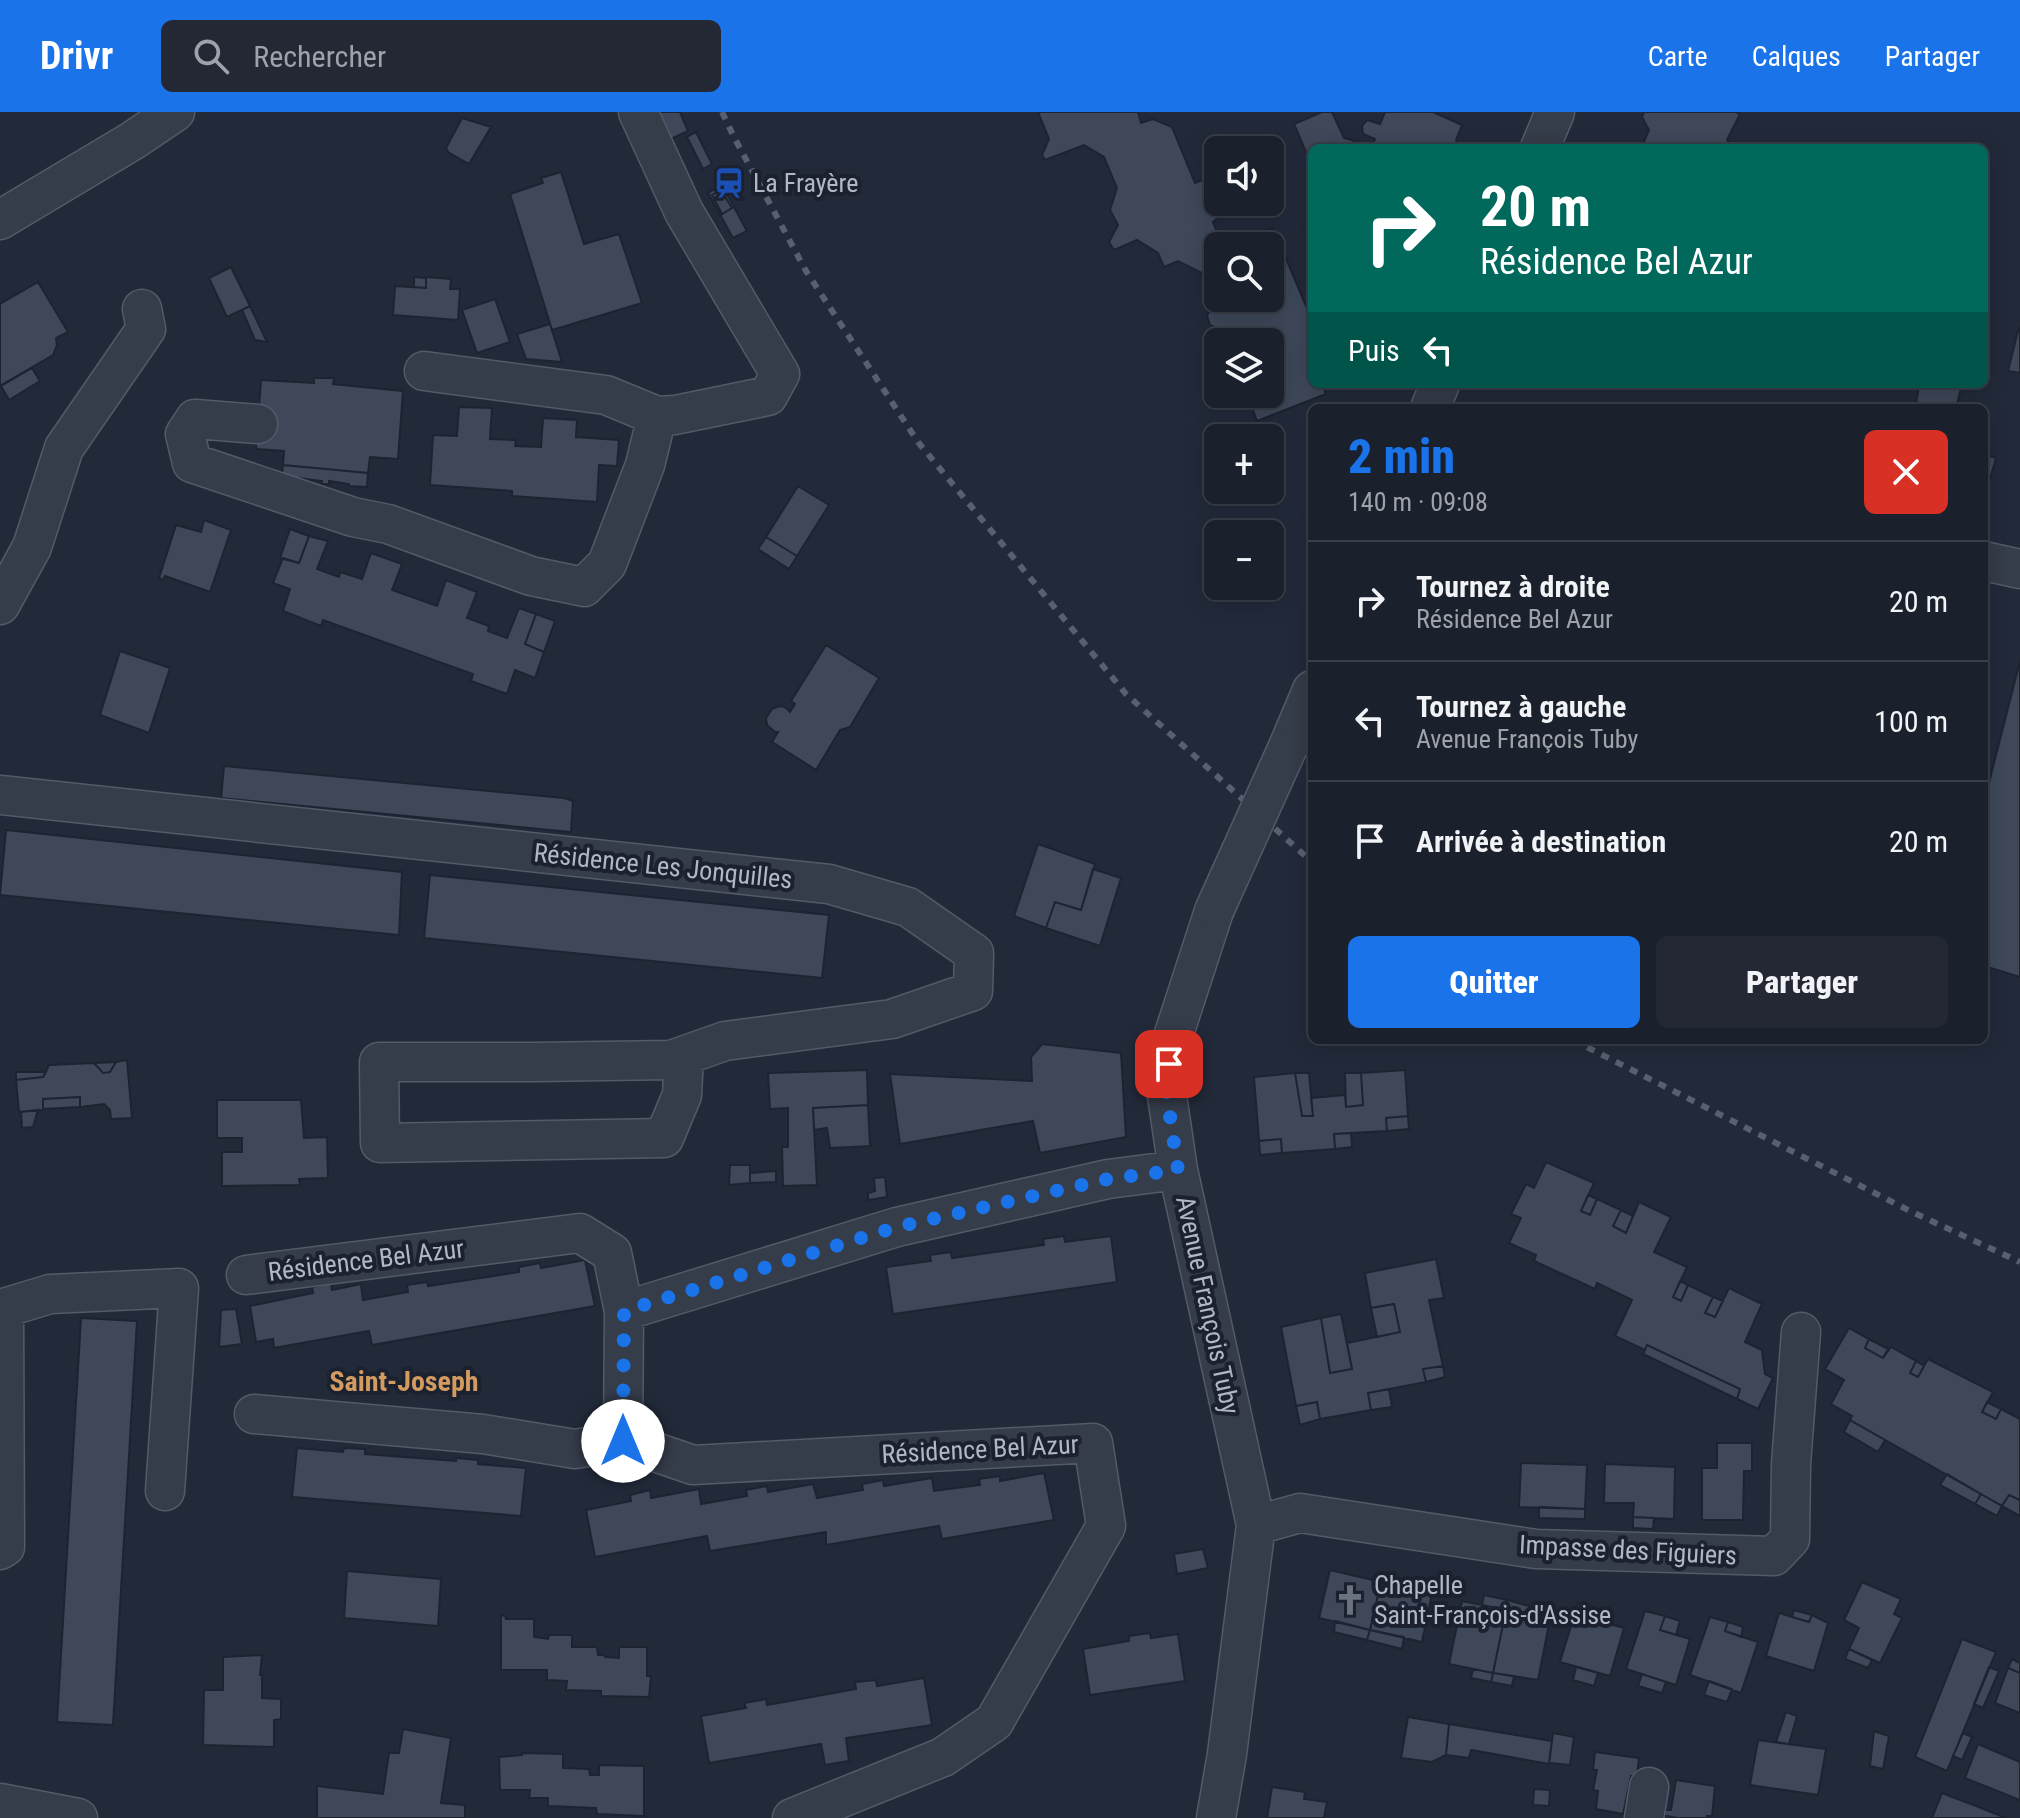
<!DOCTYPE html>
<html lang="fr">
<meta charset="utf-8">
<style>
:root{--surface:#1a202c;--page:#232834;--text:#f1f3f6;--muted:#9fa3a9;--line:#383e48;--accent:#1a73e8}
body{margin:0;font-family:"Roboto Condensed",sans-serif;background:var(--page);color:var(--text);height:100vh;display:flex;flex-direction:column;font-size:30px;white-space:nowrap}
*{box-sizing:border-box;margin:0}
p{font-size:26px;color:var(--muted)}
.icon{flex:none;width:44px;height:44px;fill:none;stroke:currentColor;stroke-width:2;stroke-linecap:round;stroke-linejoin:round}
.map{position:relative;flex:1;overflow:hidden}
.side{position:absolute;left:1308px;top:292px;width:680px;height:640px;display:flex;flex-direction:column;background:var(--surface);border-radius:12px;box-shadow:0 4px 20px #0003,0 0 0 2px var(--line)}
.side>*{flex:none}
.hud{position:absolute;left:1308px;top:32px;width:680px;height:244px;border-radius:12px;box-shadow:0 4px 20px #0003,0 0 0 2px var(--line);background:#00695c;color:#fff;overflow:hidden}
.tools{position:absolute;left:1204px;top:24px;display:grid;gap:16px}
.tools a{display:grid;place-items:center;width:80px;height:80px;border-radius:12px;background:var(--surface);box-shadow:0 4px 20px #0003,0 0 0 2px var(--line);font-size:40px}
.pin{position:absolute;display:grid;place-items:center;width:68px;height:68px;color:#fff;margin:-34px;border-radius:16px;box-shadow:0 4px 12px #0006}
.me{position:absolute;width:88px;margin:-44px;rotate:0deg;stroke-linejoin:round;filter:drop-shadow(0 0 6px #0008)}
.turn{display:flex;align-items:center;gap:28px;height:168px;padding:0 40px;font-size:36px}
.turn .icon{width:104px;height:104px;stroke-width:2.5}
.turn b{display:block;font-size:56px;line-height:68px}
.then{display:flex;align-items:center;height:76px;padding:0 40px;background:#0003;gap:16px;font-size:30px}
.round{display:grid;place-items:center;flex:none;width:84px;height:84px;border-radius:12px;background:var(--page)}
.headline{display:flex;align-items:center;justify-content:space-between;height:136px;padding:0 40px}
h1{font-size:48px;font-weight:800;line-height:60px;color:var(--accent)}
.cta{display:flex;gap:16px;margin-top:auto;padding:16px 40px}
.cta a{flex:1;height:92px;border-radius:12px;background:var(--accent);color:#fff;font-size:32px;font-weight:800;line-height:92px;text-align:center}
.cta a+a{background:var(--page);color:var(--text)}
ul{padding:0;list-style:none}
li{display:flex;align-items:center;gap:24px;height:120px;padding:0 40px;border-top:2px solid var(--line)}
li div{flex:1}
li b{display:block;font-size:30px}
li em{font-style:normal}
header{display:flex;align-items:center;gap:48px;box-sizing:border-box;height:112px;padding:0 40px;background:var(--accent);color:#fff}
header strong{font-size:38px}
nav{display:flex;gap:44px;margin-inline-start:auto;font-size:28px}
.search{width:560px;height:72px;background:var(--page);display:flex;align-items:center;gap:20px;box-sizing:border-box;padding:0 28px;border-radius:12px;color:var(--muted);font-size:30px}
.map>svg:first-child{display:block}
.building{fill:#3e4859;stroke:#1d2331;stroke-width:2}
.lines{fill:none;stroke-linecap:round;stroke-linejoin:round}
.minor-casing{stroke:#535a68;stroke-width:41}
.minor{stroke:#353c4a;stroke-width:38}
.rail{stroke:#576071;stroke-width:6;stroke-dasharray:8 8;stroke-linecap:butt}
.minor-bridge-casing{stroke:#535a68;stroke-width:41;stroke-linecap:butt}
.minor-bridge{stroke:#353c4a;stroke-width:38}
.route{stroke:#1a73e8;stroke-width:14;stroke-dasharray:0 25.2}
.labels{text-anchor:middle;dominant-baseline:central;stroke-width:8;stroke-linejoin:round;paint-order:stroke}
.poi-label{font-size:26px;fill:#b0b7c6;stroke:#1b212f;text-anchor:start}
.street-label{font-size:26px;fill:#b0b7c6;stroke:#1b212f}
.neighbourhood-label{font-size:28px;font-weight:bold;fill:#d39b5f;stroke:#1b212f}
</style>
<header>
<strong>Drivr</strong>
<div class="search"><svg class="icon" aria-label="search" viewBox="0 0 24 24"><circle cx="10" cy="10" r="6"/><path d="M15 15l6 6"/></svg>Rechercher</div>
<nav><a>Carte</a><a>Calques</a><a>Partager</a></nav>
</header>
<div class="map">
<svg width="2020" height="1706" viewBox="0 0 2020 1706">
<rect width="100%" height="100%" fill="#222a3a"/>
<path class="building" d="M659 0H680L688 19 671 27Z
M1038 0H1138L1141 11 1153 7 1172 15 1195 71 1205 67 1212 73V81L1204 85 1206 93 1214 91 1221 99 1220 104 1213 110 1223 134H1218V186H1270V134H1229L1273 116 1312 208V234L1307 236 1312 249V272H1322L1326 282 1257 309 1252 296 1234 286 1232 282H1270V230H1231L1229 223 1210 213 1207 204 1214 190 1206 163 1178 149 1164 155 1158 141 1137 128 1114 138 1109 130 1118 113 1110 98 1117 76 1104 45 1084 33 1045 48 1042 43 1049 27Z
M1322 0H1332L1344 26 1355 29 1352 36H1312V54L1294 12Z
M1385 0H1433L1462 13 1456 28 1461 36H1361L1366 34 1371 35 1375 27 1363 22 1362 14 1367 8 1380 12Z
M1644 0H1735L1740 2 1727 28 1734 33V36H1641L1649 18 1642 5Z
M462 6 491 15 469 52 448 40 446 36Z
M696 20 712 52 703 57 687 25Z
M561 60 584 132 619 122 642 191 552 218 510 82 543 71 541 66Z
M722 73 747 119 733 126 708 81Z
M721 78 732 96 722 102 712 83Z
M231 155 250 194 227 205 209 166Z
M414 165 426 166V176L414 175Z
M426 165 451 167 450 177H460L458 208 393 203 395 174 426 176Z
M38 170 68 220 56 226 57 233 53 243 0 274V192Z
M495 187 510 230 477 241 462 198Z
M250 194 267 230 255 228 242 198Z
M550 212 562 250 526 247 517 222Z
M2019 215H2020V261L2008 259Z
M32 256 40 269 9 288 1 274Z
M314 266H334L333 272 403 279 398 347 370 345 368 361 283 353 284 339 256 337 261 268 314 271Z
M1916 272H1962L1956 296H1940L1916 290 1919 275Z
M459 295 492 296 490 327 516 328 515 334 541 335 543 306 577 308 576 325 619 328 617 354 599 353 597 390 512 384V379L430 373 433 323 457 324Z
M1984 342 1996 346 1990 367 1984 365Z
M283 353 368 361 367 375 349 374V372L329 369V372H321L322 369 299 366 298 371 281 370Z
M798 374 829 393 797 444 766 425Z
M204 408 231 418 210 480 165 464 163 468 159 466 176 413 201 420Z
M290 417 309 424 299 451 280 446Z
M309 424 328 429 317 457 339 465 340 460 362 467 371 441 402 452 392 478 437 494 446 468 477 480 467 506 489 514 488 519 507 526 519 496 536 502 525 532 544 540 535 566 515 558 507 582 471 569 473 562 323 508 321 514 283 499 290 477 273 471 283 446 299 451Z
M766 425 797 444 789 457 758 437Z
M536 502 555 509 544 540 525 532Z
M826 533 879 566 850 615 840 618 816 658 772 630 778 620H775L767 613 766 606 772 597 779 594 785 595 790 600 795 592 791 589Z
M120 539 170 556 149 621 100 603Z
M2020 549V865L1984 854V690Z
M224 654 564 686 573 689 571 720 221 686Z
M6 718 402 760 399 823 0 783Z
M1038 732 1095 752 1081 798 1055 790 1046 816 1014 804Z
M1093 757 1121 766 1100 834 1046 816 1055 790 1081 798Z
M430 763 829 803 822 866 424 826Z
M1042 932 1121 941 1126 1025 1040 1041 1033 1009 900 1032 890 962 1032 969 1031 945Z
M127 948 132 1006 111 1007 110 998 104 992 80 995V985L43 987V998L19 1000 16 968 43 965 49 953 94 951 103 961 110 960 116 950Z
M116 950 110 960 103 961 94 951Z
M867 958 868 993 813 996 817 1073 783 1074 782 1035H788V996L770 997 768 961Z
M1405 958 1408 1004 1386 1006 1387 1019 1334 1022 1335 1037 1282 1041 1281 1027 1259 1029 1254 965 1295 961 1302 1004H1313L1311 986 1345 983 1346 995 1363 993 1361 961Z
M16 960H46L43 965 16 968Z
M1295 961H1309L1313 1004H1302Z
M1345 961H1361L1363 993 1346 995Z
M80 985V995L43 997V987Z
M217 988H301L304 1026 327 1025 328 1066 299 1067 300 1073 222 1074V1040H242V1026H217Z
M868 993 870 1033 873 1034 830 1036 827 1016 814 1018 813 996Z
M38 998 33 1015 22 1016 21 1000Z
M1408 1004 1409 1017 1387 1019 1386 1006Z
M1351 1021 1352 1035 1335 1037 1334 1022Z
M1281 1027 1282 1041 1260 1043 1259 1029Z
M1546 1050 1594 1071 1581 1099 1590 1103 1597 1087 1621 1098 1613 1114 1626 1121 1639 1090 1671 1105 1654 1140 1687 1155 1673 1185 1681 1189 1688 1173 1713 1185 1705 1201 1715 1205 1729 1176 1762 1192 1745 1230 1762 1238 1765 1262 1773 1266 1758 1297 1737 1287 1740 1277 1647 1233 1645 1238 1615 1224 1632 1188 1597 1171 1595 1177 1534 1149 1536 1143 1509 1131 1521 1106 1511 1102 1526 1072 1534 1076Z
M730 1053H750V1071L729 1073Z
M776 1059V1070L750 1071V1061Z
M885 1065 887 1085 868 1088V1081L875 1079 874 1066Z
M1588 1083 1597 1087 1590 1103 1581 1099Z
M1621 1098 1633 1104 1626 1121 1613 1114Z
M1064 1124 1065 1130 1111 1124 1117 1170 893 1202 886 1155 931 1149 930 1143 951 1140 952 1146 1044 1133 1043 1127Z
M1436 1147 1444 1186 1429 1188 1443 1254 1423 1257 1426 1270 1368 1281 1371 1298 1320 1307 1317 1290 1296 1294 1281 1215 1321 1206 1330 1261 1352 1257 1347 1231 1400 1220 1394 1192 1371 1196 1365 1161Z
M585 1148 595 1194 372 1233 369 1219 274 1236 273 1227 256 1230 250 1194 313 1181 312 1175 331 1171 332 1178 361 1172 363 1188 408 1180 407 1173 427 1170 428 1174 519 1160V1155L540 1151 541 1156Z
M1680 1169 1688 1173 1681 1189 1673 1185Z
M1713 1185 1723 1189 1715 1205 1705 1201Z
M1394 1192 1400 1220 1377 1225 1371 1196Z
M236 1197 242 1232 219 1235 221 1198Z
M1341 1202 1352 1257 1330 1261 1321 1206Z
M81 1206 137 1209 113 1613 57 1610Z
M1849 1216 1869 1227 1865 1236 1883 1246 1891 1235 1916 1249 1910 1261 1918 1265 1928 1247 1993 1280 1982 1300 1996 1307 2001 1297 2020 1307V1388L2009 1383 2002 1394 1850 1308 1852 1304 1831 1292 1844 1268 1825 1257Z
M1869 1227 1888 1237 1883 1246 1865 1236Z
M1647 1233 1740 1277 1737 1287 1643 1242Z
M1916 1249 1924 1254 1918 1265 1910 1261Z
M1443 1254 1445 1265 1426 1270 1423 1257Z
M1389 1277 1392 1295 1371 1298 1368 1281Z
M1317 1290 1320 1307 1300 1313 1296 1294Z
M1987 1290 2001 1297 1996 1307 1982 1300Z
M1850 1308 1885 1328 1878 1340 1844 1320Z
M1717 1331H1752V1359H1744L1743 1408H1702V1356H1717Z
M297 1336 343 1340 344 1336 365 1337V1342L456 1349V1346L478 1348V1352L526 1356 521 1404 292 1385Z
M1521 1351 1587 1353 1585 1397 1519 1395Z
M1605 1352 1675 1355 1674 1407 1633 1405 1634 1391H1604Z
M1044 1361 1054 1408 942 1427 939 1414 826 1433V1420L710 1439 707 1424 595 1445 586 1398 631 1389 630 1383 650 1378 651 1386 699 1377 701 1392 747 1384 746 1378 767 1374 768 1380 813 1372 817 1386 863 1378 862 1372 883 1368 884 1374 932 1366 934 1379 980 1373 979 1367 1000 1364V1369Z
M1947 1362 1981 1382 1975 1392 1940 1373Z
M1981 1382 2002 1394 1997 1404 1975 1392Z
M2009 1383 2020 1388V1404L2002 1394Z
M1539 1395 1585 1397V1407L1539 1406Z
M1633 1405 1654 1406 1653 1417 1633 1416Z
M1203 1437 1208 1456 1177 1462 1174 1442Z
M1330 1458 1381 1470 1370 1518 1319 1506Z
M347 1459 441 1467 438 1514 344 1506Z
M1381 1470 1432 1481 1422 1530 1370 1518Z
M1862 1470 1901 1487 1894 1502 1902 1506 1880 1551 1849 1537 1859 1516 1844 1508Z
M1484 1483 1507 1488 1506 1498 1482 1493Z
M1507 1488 1529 1494 1528 1502 1506 1498Z
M1462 1489 1506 1498 1493 1561 1449 1552Z
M1578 1491 1595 1496 1592 1507 1624 1516 1610 1564 1560 1550Z
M1595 1496 1610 1501 1606 1510 1592 1507Z
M1506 1498 1550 1507 1538 1568 1493 1561Z
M1794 1498 1812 1503 1809 1510 1792 1505Z
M1645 1499 1665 1504 1660 1518 1690 1527 1676 1573 1626 1557Z
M1779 1501 1809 1510 1812 1503 1828 1511 1814 1559 1766 1544Z
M501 1503 505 1504 506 1507H534V1525L548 1527 549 1523H572V1535H597L598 1543H603L606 1545 619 1546V1535H647V1564H651L649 1585 601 1584V1579L566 1578 567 1569 547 1568V1558H501Z
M1665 1504 1680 1509 1676 1523 1660 1518Z
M1710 1505 1728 1510 1725 1519 1758 1530 1741 1581 1690 1563Z
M1335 1509 1370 1518 1367 1528 1334 1520Z
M1728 1510 1743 1515 1741 1525 1725 1519Z
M1370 1518 1404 1525 1402 1537 1367 1528Z
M1150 1521 1151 1526 1178 1522 1185 1569 1090 1583 1083 1537 1129 1529V1524Z
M1962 1527 1996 1540 1947 1659 1915 1645Z
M1849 1537 1872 1548 1868 1556 1845 1547Z
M262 1543 260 1563H262V1586L281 1587V1607L274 1608V1635L203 1633 204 1578H223V1545Z
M2012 1547 2020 1551V1561L2008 1556Z
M1576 1555 1598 1561 1594 1574 1573 1568Z
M1989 1555 1999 1559 1983 1596 1974 1592Z
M2008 1556 2020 1561V1601L1995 1591Z
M1473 1557 1493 1561 1491 1570 1471 1566Z
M1493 1561 1514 1564 1512 1574 1491 1570Z
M1642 1562 1666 1570 1662 1581 1638 1574Z
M924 1566 932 1613 846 1626 849 1649 825 1653 821 1632 709 1651 701 1604 746 1596 744 1591 766 1587 767 1593 856 1577 855 1570 876 1568 877 1574Z
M1709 1569 1732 1577 1727 1590 1704 1583Z
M1786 1600 1797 1604 1789 1632 1776 1630Z
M1408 1605 1449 1612 1446 1643 1432 1650 1401 1646Z
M1449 1612 1552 1629 1549 1652 1471 1638 1469 1646 1446 1643Z
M403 1617 451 1626 441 1691 465 1693V1706H317V1674L383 1682 389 1641H399Z
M1874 1619 1889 1624 1883 1657 1870 1654Z
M1553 1621 1574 1625 1570 1653 1549 1651Z
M1963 1621 1972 1625 1962 1648 1953 1644Z
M1758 1628 1826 1637 1818 1683 1750 1673Z
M1978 1632 2020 1650V1688L1965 1666Z
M1595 1640 1639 1646 1637 1664H1631L1623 1702 1596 1697 1598 1679 1593 1678 1597 1658H1593Z
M522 1641 563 1642V1656L589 1657 590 1663H599V1653L644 1654V1704L597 1702 596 1696 548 1694V1686H529L530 1678H500L499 1645 522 1643Z
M1676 1668 1715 1674 1712 1704H1707V1706H1677L1662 1703 1663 1698H1671Z
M1272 1675 1305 1680 1304 1687 1327 1690 1324 1706H1267Z
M1534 1677 1550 1678 1549 1694 1533 1693Z
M1942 1681 1976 1694 2006 1706H1932Z"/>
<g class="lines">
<defs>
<path id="minor" d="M638 0 684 100 780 262 768 284 675 303 657 304
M1540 36 1555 0
M0 108 132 29 175 0
M1430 296 1440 272
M258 312 195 307 185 322 192 351 353 405 388 412 531 464 584 475 607 452 645 353 657 304 606 283 424 259
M1984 449 2020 457
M0 493 32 435 64 336 146 217 142 197
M1288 635 1312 578
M0 683 829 772 908 795 974 841 973 879 892 907 725 929 671 948 535 950H379L380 1031 664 1026 682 983 684 944
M1214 799 1172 928 1166 977 1178 1058 1256 1413 1227 1642 1216 1706
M246 1163 580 1121 612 1141 624 1199
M254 1302 483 1322 575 1337 623 1329
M1256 1413 1300 1401 1536 1437 1774 1444 1790 1427 1791 1352 1801 1220
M0 1438 5 1435 4 1196 50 1182 179 1176 165 1379
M0 1691 78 1706
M792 1706 943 1645 994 1610 1106 1414 1093 1331 693 1353 623 1329 624 1199 897 1115 1108 1067 1178 1058
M1644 1706 1649 1675"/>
</defs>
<use href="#minor" class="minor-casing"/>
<use href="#minor" class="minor"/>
<path class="rail" d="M722 0 734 25 806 159 918 330 1126 582 1312 750
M1573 928 1910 1099 2020 1150"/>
<defs>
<path id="minor-bridge" d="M1214 799 1288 635"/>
</defs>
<use href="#minor-bridge" class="minor-bridge-casing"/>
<use href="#minor-bridge" class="minor-bridge"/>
</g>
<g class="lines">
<path class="route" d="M623 1329 624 1199 897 1115 1108 1067 1178 1058 1166 977 1169 952"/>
</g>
<defs>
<symbol id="station-bare" viewBox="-9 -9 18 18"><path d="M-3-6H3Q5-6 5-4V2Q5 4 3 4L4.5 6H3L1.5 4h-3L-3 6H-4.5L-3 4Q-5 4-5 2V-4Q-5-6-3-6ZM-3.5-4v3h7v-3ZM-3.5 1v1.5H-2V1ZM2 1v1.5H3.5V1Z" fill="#1a4fb4" stroke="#1b212f" stroke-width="2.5" paint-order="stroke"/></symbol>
<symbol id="church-bare" viewBox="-9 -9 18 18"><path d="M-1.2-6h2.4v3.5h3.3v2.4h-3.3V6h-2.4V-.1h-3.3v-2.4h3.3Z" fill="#6b7280" stroke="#1b212f" stroke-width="2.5" paint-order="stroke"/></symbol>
</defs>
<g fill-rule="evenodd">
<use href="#station-bare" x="707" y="49" width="44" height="44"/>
<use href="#church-bare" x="1328" y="1466" width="44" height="44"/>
</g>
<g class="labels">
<g class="poi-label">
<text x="753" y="71">La Frayère</text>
<text x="1374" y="1473">Chapelle<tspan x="1374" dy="30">Saint-François-d'Assise</tspan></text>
</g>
<g class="street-label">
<text transform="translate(663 754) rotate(6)">Résidence Les Jonquilles</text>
<text transform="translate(366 1148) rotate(-7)">Résidence Bel Azur</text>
<text transform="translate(1208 1193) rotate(78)">Avenue François Tuby</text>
<text transform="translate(980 1337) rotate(-3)">Résidence Bel Azur</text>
<text transform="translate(1628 1438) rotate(3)">Impasse des Figuiers</text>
</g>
<g class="neighbourhood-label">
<text x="404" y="1269">Saint-Joseph</text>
</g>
</g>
</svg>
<div class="tools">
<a><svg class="icon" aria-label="sound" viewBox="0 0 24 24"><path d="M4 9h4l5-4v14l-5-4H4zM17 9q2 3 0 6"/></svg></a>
<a><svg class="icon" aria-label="search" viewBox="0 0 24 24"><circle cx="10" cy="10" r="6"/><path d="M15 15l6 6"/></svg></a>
<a><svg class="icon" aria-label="layers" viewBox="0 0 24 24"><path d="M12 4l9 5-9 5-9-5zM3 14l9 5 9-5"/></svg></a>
<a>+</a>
<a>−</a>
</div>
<div class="pin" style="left:1169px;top:952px;background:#d93025"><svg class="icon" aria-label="arrive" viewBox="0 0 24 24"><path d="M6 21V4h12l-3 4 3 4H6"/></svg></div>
<svg class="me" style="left:623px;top:1329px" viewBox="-20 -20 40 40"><circle r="19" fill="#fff"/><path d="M0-13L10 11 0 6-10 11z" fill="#1a73e8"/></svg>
<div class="hud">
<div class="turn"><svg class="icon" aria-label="right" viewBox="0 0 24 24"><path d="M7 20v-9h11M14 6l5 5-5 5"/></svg><div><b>20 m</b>Résidence Bel Azur</div></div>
<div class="then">Puis<svg class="icon" aria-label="left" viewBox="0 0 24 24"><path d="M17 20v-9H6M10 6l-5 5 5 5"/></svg></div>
</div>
<section class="side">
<div class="headline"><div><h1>2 min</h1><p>140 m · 09:08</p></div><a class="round" style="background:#d93025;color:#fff"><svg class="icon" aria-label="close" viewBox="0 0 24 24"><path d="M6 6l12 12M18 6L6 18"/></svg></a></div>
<ul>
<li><svg class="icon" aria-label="right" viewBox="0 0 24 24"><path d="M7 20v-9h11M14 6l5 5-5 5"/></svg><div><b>Tournez à droite</b><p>Résidence Bel Azur</p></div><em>20 m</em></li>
<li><svg class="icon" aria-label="left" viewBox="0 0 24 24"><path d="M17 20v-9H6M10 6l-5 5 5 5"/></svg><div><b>Tournez à gauche</b><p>Avenue François Tuby</p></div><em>100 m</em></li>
<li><svg class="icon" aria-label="arrive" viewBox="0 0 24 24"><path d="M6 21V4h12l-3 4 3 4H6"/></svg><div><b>Arrivée à destination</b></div><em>20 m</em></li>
</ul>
<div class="cta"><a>Quitter</a><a>Partager</a></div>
</section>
</div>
